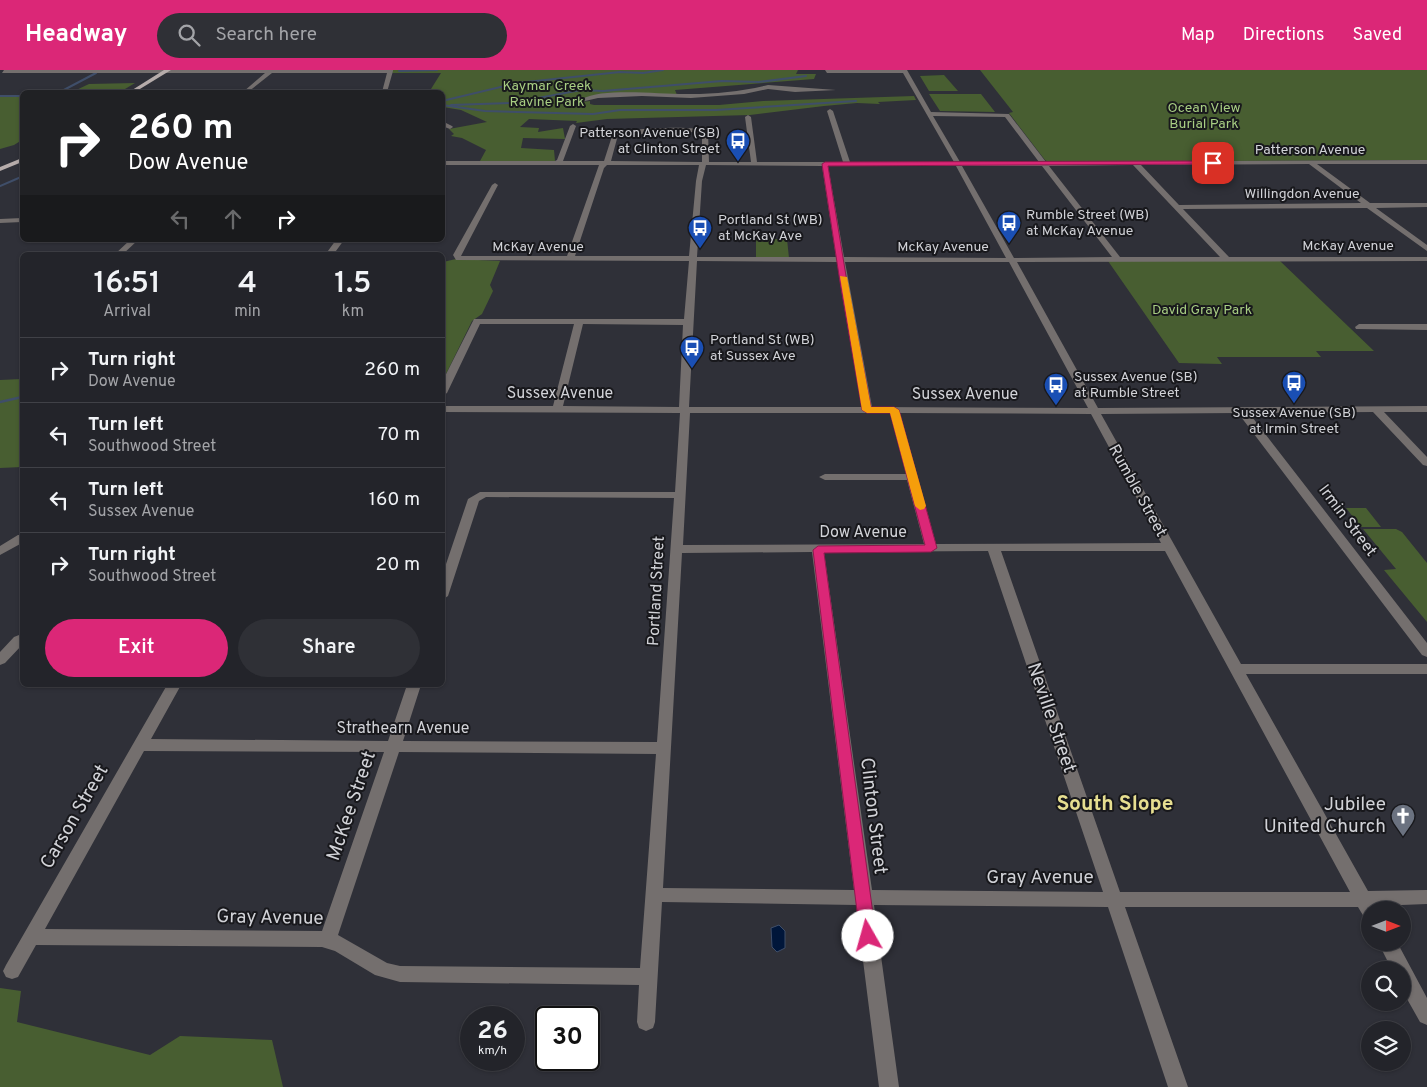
<!DOCTYPE html>
<style>
:root{--surface:#23242a;--page:#2f3036;--text:#f1f3f6;--muted:#a3a4a8;--line:#404147;--accent:#db2777}
body{margin:0;font-family:Overpass,sans-serif;background:var(--page);color:var(--text);height:100vh;display:flex;flex-direction:column;font-size:19px;white-space:nowrap}
*{box-sizing:border-box;margin:0}
p{font-size:16px;color:var(--muted)}
.icon{flex:none;width:28px;height:28px;fill:none;stroke:currentColor;stroke-width:2;stroke-linecap:round;stroke-linejoin:round}
.map{position:relative;flex:1;overflow:hidden}
.drawer{position:absolute;left:20px;top:182px;width:425px;height:435px;display:flex;flex-direction:column;background:var(--surface);border-radius:8px;box-shadow:0 1px 4px #0004,0 0 0 1px var(--line)}
.drawer>*{flex:none}
.guide{position:absolute;left:20px;top:20px;width:425px;height:152px;border-radius:8px;box-shadow:0 1px 4px #0004,0 0 0 1px var(--line);background:#202124;color:#fff;overflow:hidden}
.needle{width:32px;rotate:90deg}
.buttons{position:absolute;left:1361px;top:831px;display:grid;gap:10px}
.buttons a{display:grid;place-items:center;width:50px;height:50px;border-radius:50%;background:var(--surface);box-shadow:0 1px 4px #0004,0 0 0 1px var(--line);font-size:25px}
.speed{position:absolute;left:460px;top:936px;display:flex;gap:10px;font-size:25px;font-weight:700;text-align:center}
.speed>*{display:grid;place-content:center;width:65px;height:65px;border-radius:50%;background:var(--surface);box-shadow:0 1px 4px #0004,0 0 0 1px var(--line);line-height:1}
.speed small{font-size:12px;font-weight:400}
.speed .limit{border:2px solid #111;border-radius:8px;background:#fff;color:#111}
.pin{position:absolute;display:grid;place-items:center;width:42px;height:42px;color:#fff;margin:-21px;border-radius:10px;box-shadow:0 2px 8px #0006}
.me{position:absolute;width:55px;margin:-28px;rotate:353deg;stroke-linejoin:round;filter:drop-shadow(0 0 4px #0008)}
.turn{display:flex;align-items:center;gap:18px;height:105px;padding:0 25px;font-size:22px}
.turn .icon{width:65px;height:65px;stroke-width:2.5}
.turn b{display:block;font-size:35px;line-height:42px}
.lanes{display:flex;align-items:center;height:48px;padding:0 25px;background:#0003;justify-content:center;gap:25px;direction:ltr}
.lanes .off{opacity:.35}
.eta{display:flex;justify-content:space-evenly;align-items:center;height:85px;text-align:center}
.eta b{font-size:30px;font-weight:600;line-height:35px}
.cta{display:flex;gap:10px;margin-top:auto;padding:10px 25px}
.cta a{flex:1;height:58px;border-radius:30px;background:var(--accent);color:#fff;font-size:20px;font-weight:600;line-height:58px;text-align:center}
.cta a+a{background:var(--page);color:var(--text)}
ul{padding:0;list-style:none}
li{display:flex;align-items:center;gap:15px;height:65px;padding:0 25px;border-top:1px solid var(--line)}
li div{flex:1}
li b{display:block;font-size:19px}
li em{font-style:normal}
header{display:flex;align-items:center;gap:30px;box-sizing:border-box;height:70px;padding:0 25px;background:var(--accent);color:#fff}
header strong{font-size:24px}
nav{display:flex;gap:28px;margin-inline-start:auto;font-size:18px}
.search{width:350px;height:45px;background:var(--page);display:flex;align-items:center;gap:12px;box-sizing:border-box;padding:0 18px;border-radius:28px;color:var(--muted);font-size:19px}
.map>svg:first-child{display:block}
.green{fill:#485e31}
.water{fill:#00163a;stroke:#3f4e69}
.lines{fill:none;stroke-linecap:round;stroke-linejoin:round}
.stream-far1{stroke:#3f4e69;stroke-width:2}
.stream{stroke:#3f4e69;stroke-width:2.5}
.minor{fill:#746f6e;fill-rule:evenodd}
.major{fill:#b6acab;fill-rule:evenodd}
.route{fill:#db2777;stroke:#8e194d}
.slow{fill:#f59e0b}
.labels{text-anchor:middle;dominant-baseline:central;stroke-width:4;stroke-linejoin:round;paint-order:stroke}
.far-park-label{font-size:14px;fill:#a8ce83;stroke:#18181c}
.far-poi-label{font-size:14px;fill:#d1d2d7;stroke:#18181c;text-anchor:start}
.far-street-label{font-size:14px;fill:#d1d2d7;stroke:#18181c}
.street-label{font-size:16px;fill:#d1d2d7;stroke:#18181c}
.near-street-label{font-size:19px;fill:#d1d2d7;stroke:#18181c}
.near-poi-label{font-size:19px;fill:#d1d2d7;stroke:#18181c;text-anchor:end}
.near-neighbourhood-label{font-size:21px;font-weight:bold;fill:#e6de90;stroke:#18181c}
</style>
<header>
<strong>Headway</strong>
<div class="search"><svg class="icon" aria-label="search" viewBox="0 0 24 24"><circle cx="10" cy="10" r="6"/><path d="M15 15l6 6"/></svg>Search here</div>
<nav><a>Map</a><a>Directions</a><a>Saved</a></nav>
</header>
<div class="map">
<svg width="1427" height="1017" viewBox="0 0 1427 1017">
<rect width="100%" height="100%" fill="#2f3038"/>
<path class="green" d="M393 0H798L796 4H816L814 9 675 20 677 25H603L577 30 582 32 590 31V34L594 35H719L763 31 914 26 916 30 878 32 880 34 857 33 824 36 750 45 607 49 576 53 577 51 529 49 520 57 539 58 538 62 563 58 565 69 523 68 521 78 554 80 555 91H480L486 80 462 68 451 66 454 64 449 59 487 52 461 40 443 37 442 22H390L391 19H431L441 3H392Z
M980 0H1427V90L1048 92 1045 90 1009 43 1013 42Z
M944 5 958 21H929L920 6Z
M135 13 120 22H72L89 14Z
M929 24H981L995 42 940 41Z
M0 26H22V70L14 75 0 79Z
M756 169H787L789 188H756Z
M456 189 500 191 490 215 493 221 482 244 472 251 443 310V192Z
M1108 191H1280L1374 281H1316L1321 287H1217L1222 294 1179 293Z
M22 309V397L0 398V310Z
M1346 438H1366L1381 457H1361Z
M1363 459H1396L1402 462 1427 493V552L1384 500 1396 499Z
M0 918 21 921 17 952 150 985 180 966 272 970 283 1017H289H0Z"/>
<path class="water" d="M779 855 785 861V878L777 882 772 877 771 858Z"/>
<g class="lines">
<path class="stream-far1" d="M399 1 437 0
M60 22 96 3
M0 26H22
M442 31 517 13 620 2 643 3 663 0
M442 35 485 41 593 44 620 40H716L856 31
M451 35 512 33 581 20 603 21 722 11 759 12 806 6
M0 116 21 107"/>
<path class="stream" d="M0 332 22 327"/>
<path class="minor" d="M4 0H393V1L387 22H382L387 3H272L248 22H243L265 3H2Z
M825 0H907L931 42 1009 44 1046 92 1427 90V94H1317L1370 133H1427V137L1376 138 1427 175V181L1367 138 1183 139 1229 187H1427V191L1017 192 1098 338 1427 336V342H1384L1427 387V396L1423 395 1373 342 1249 343 1427 573V587L1422 585 1238 343 1101 344 1241 594H1427V604H1246L1368 821 1427 820V834L1376 836 1378 840H1370V850L1364 847 1358 837H1125L1188 1017H1168L1108 837 874 835 899 1017H879L856 835 662 832 655 952 653 958 646 961 639 958 637 952 639 915 400 912 375 905 335 881 322 877 36 875 18 907 12 909 6 907 3 901 6 895 167 615H181L151 669 388 671 407 615H421L403 671 657 672 674 428 486 427 479 431 448 526 442 530V506L468 429 480 422H675L680 343 442 342V336H553L574 254H480L447 323 442 326V312L474 249H684L689 191 456 190 453 185 492 115 495 113 498 115 461 186H567L599 95H442V91H555L557 90 570 56 573 54 576 56 563 91H604L613 63C630 59 695 54 708 62L709 92H751L745 47 748 45 751 47 757 92H843L827 41 830 39 833 41 850 92H954L903 3H827ZM933 46 1005 47 1039 92H960ZM695 62 702 63V92L611 91 618 65ZM1309 94 1361 133 1179 135 1141 95ZM607 95H699L696 111 689 186H575L604 98ZM706 95 822 96 836 187H697L702 111ZM1133 95 1220 187H1120L1049 96ZM828 96H956L1006 188 844 187ZM962 96H1042L1112 187 1014 188ZM697 191 837 192 862 337H689ZM845 192H1009L1088 338 872 337ZM583 254 683 255 679 337 563 336ZM690 343H890L906 404H825L819 407 825 410H907L924 474 683 475ZM900 343 1091 344 1161 473 936 474ZM988 481 1103 822 872 820 824 482ZM1001 481H1165L1350 822H1120ZM812 482 854 820 663 818 682 483ZM144 681 384 682 322 861 45 859ZM399 682 656 684 640 898 400 896 387 893 338 865Z
M768 15 836 20 795 22 768 19 744 24 691 28 642 26 598 28 585 31 582 29C604 17 664 25 691 24 716 24 743 21 768 15Z
M442 51 452 56 453 57 450 59 442 56Z
M22 148V152L0 153V149Z
M130 170H138L122 185H114Z
M336 170H344L333 185H325Z
M1359 254H1427V260L1356 259 1355 257Z
M18 465H22V473L0 485V476Z
M19 565 22 566V575L5 593 0 595V582L14 567Z
M1378 872H1397L1427 928V955L1420 952 1402 920V900H1392Z"/>
<path class="major" d="M164 0H171L135 22H129Z
M22 88V92L0 101V97Z"/>
</g>
<path class="route" d="M1213 91 1215 94 828 96 847 212 871 337H894L899 340 937 478 931 482 824 483 876 866 874 871 868 873 863 871 860 866 813 480 818 476 925 475 890 343H867L862 340 840 212 822 94 825 92Z"/>
<path class="slow" d="M840 206 847 207 871 337H894L899 340 926 436 924 439 920 440 915 436 890 343H867L862 340Z"/>
<defs>
<symbol id="bus-pin" viewBox="-11 -11 22 30"><path d="M0 17L-7.5 6A9.5 9.5 0 1 1 7.5 6Z" fill="#1a4fb4" stroke="#18181c"/><path d="M-5-6H5V4H4V6H2V4H-2V6H-4V4H-5ZM-3.5-4V0h7V-4ZM-3.5 1.2v1.5H-2V1.2ZM2 1.2v1.5H3.5V1.2Z" fill="#fff"/></symbol>
<symbol id="church-pin" viewBox="-11 -11 22 30"><path d="M0 17L-7.5 6A9.5 9.5 0 1 1 7.5 6Z" fill="#6b7280" stroke="#18181c"/><path d="M-1.2-6h2.4v3.5h3.3v2.4h-3.3V6h-2.4V-.1h-3.3v-2.4h3.3Z" fill="#fff"/></symbol>
</defs>
<g fill-rule="evenodd">
<use href="#bus-pin" x="724" y="57" width="28" height="38"/>
<use href="#bus-pin" x="995" y="139" width="28" height="38"/>
<use href="#bus-pin" x="686" y="144" width="28" height="38"/>
<use href="#bus-pin" x="678" y="264" width="28" height="38"/>
<use href="#bus-pin" x="1280" y="299" width="28" height="38"/>
<use href="#bus-pin" x="1042" y="301" width="28" height="38"/>
<use href="#church-pin" x="1389" y="732" width="28" height="38"/>
</g>
<g class="labels">
<g class="far-park-label">
<text x="547" y="16">Kaymar Creek<tspan x="547" dy="16">Ravine Park</tspan></text>
<text x="1204" y="38">Ocean View<tspan x="1204" dy="16">Burial Park</tspan></text>
<text x="1202" y="240">David Gray Park</text>
</g>
<g class="far-poi-label">
<text x="720" y="63" text-anchor="end">Patterson Avenue (SB)<tspan x="720" dy="16">at Clinton Street</tspan></text>
<text x="1026" y="145">Rumble Street (WB)<tspan x="1026" dy="16">at McKay Avenue</tspan></text>
<text x="718" y="150">Portland St (WB)<tspan x="718" dy="16">at McKay Ave</tspan></text>
<text x="710" y="270">Portland St (WB)<tspan x="710" dy="16">at Sussex Ave</tspan></text>
<text x="1074" y="307">Sussex Avenue (SB)<tspan x="1074" dy="16">at Rumble Street</tspan></text>
<text x="1294" y="343" text-anchor="middle">Sussex Avenue (SB)<tspan x="1294" dy="16">at Irmin Street</tspan></text>
</g>
<g class="far-street-label">
<text x="1310" y="80">Patterson Avenue</text>
<text x="1302" y="124">Willingdon Avenue</text>
<text x="1348" y="176">McKay Avenue</text>
<text x="538" y="177">McKay Avenue</text>
<text x="943" y="177">McKay Avenue</text>
</g>
<g class="street-label">
<text x="560" y="324">Sussex Avenue</text>
<text x="965" y="325">Sussex Avenue</text>
<text transform="translate(1137 421) rotate(61)">Rumble Street</text>
<text transform="translate(1347 451) rotate(53)">Irmin Street</text>
<text x="863" y="463">Dow Avenue</text>
<text transform="translate(657 521) rotate(-87)">Portland Street</text>
<text x="403" y="659">Strathearn Avenue</text>
</g>
<g class="near-street-label">
<text transform="translate(1051 648) rotate(71)">Neville Street</text>
<text transform="translate(352 736) rotate(-71)">McKee Street</text>
<text transform="translate(873 746) rotate(83)">Clinton Street</text>
<text transform="translate(75 747) rotate(-60)">Carson Street</text>
<text x="1040" y="808">Gray Avenue</text>
<text transform="translate(270 848) rotate(1)">Gray Avenue</text>
</g>
<g class="near-poi-label">
<text x="1386" y="735">Jubilee<tspan x="1386" dy="22">United Church</tspan></text>
</g>
<g class="near-neighbourhood-label">
<text x="1115" y="734">South Slope</text>
</g>
</g>
</svg>
<div class="buttons">
<a><svg class="needle" viewBox="-14 -14 28 28"><path d="M0-13l5 13h-10z" fill="#e53935"/><path d="M0 13l5-13h-10z" fill="#a3a4a8"/></svg></a>
<a><svg class="icon" aria-label="search" viewBox="0 0 24 24"><circle cx="10" cy="10" r="6"/><path d="M15 15l6 6"/></svg></a>
<a><svg class="icon" aria-label="layers" viewBox="0 0 24 24"><path d="M12 4l9 5-9 5-9-5zM3 14l9 5 9-5"/></svg></a>
</div>
<div class="speed"><div>26<small>km/h</small></div><div class="limit">30</div></div>
<div class="pin" style="left:1213px;top:93px;background:#d93025"><svg class="icon" aria-label="arrive" viewBox="0 0 24 24"><path d="M6 21V4h12l-3 4 3 4H6"/></svg></div>
<svg class="me" style="left:868px;top:866px" viewBox="-20 -20 40 40"><circle r="19" fill="#fff"/><path d="M0-13L10 11 0 6-10 11z" fill="#db2777"/></svg>
<div class="guide">
<div class="turn"><svg class="icon" aria-label="right" viewBox="0 0 24 24"><path d="M7 20v-9h11M14 6l5 5-5 5"/></svg><div><b>260 m</b>Dow Avenue</div></div>
<div class="lanes"><svg class="icon off" aria-label="left" viewBox="0 0 24 24"><path d="M17 20v-9H6M10 6l-5 5 5 5"/></svg><svg class="icon off" aria-label="ahead" viewBox="0 0 24 24"><path d="M12 20V5M6 11l6-6 6 6"/></svg><svg class="icon" aria-label="right" viewBox="0 0 24 24"><path d="M7 20v-9h11M14 6l5 5-5 5"/></svg></div>
</div>
<section class="drawer">
<div class="eta">
<div><b>16:51</b><p>Arrival</p></div>
<div><b>4</b><p>min</p></div>
<div><b>1.5</b><p>km</p></div>
</div>
<ul>
<li><svg class="icon" aria-label="right" viewBox="0 0 24 24"><path d="M7 20v-9h11M14 6l5 5-5 5"/></svg><div><b>Turn right</b><p>Dow Avenue</p></div><em>260 m</em></li>
<li><svg class="icon" aria-label="left" viewBox="0 0 24 24"><path d="M17 20v-9H6M10 6l-5 5 5 5"/></svg><div><b>Turn left</b><p>Southwood Street</p></div><em>70 m</em></li>
<li><svg class="icon" aria-label="left" viewBox="0 0 24 24"><path d="M17 20v-9H6M10 6l-5 5 5 5"/></svg><div><b>Turn left</b><p>Sussex Avenue</p></div><em>160 m</em></li>
<li><svg class="icon" aria-label="right" viewBox="0 0 24 24"><path d="M7 20v-9h11M14 6l5 5-5 5"/></svg><div><b>Turn right</b><p>Southwood Street</p></div><em>20 m</em></li>
</ul>
<div class="cta"><a>Exit</a><a>Share</a></div>
</section>
</div>
